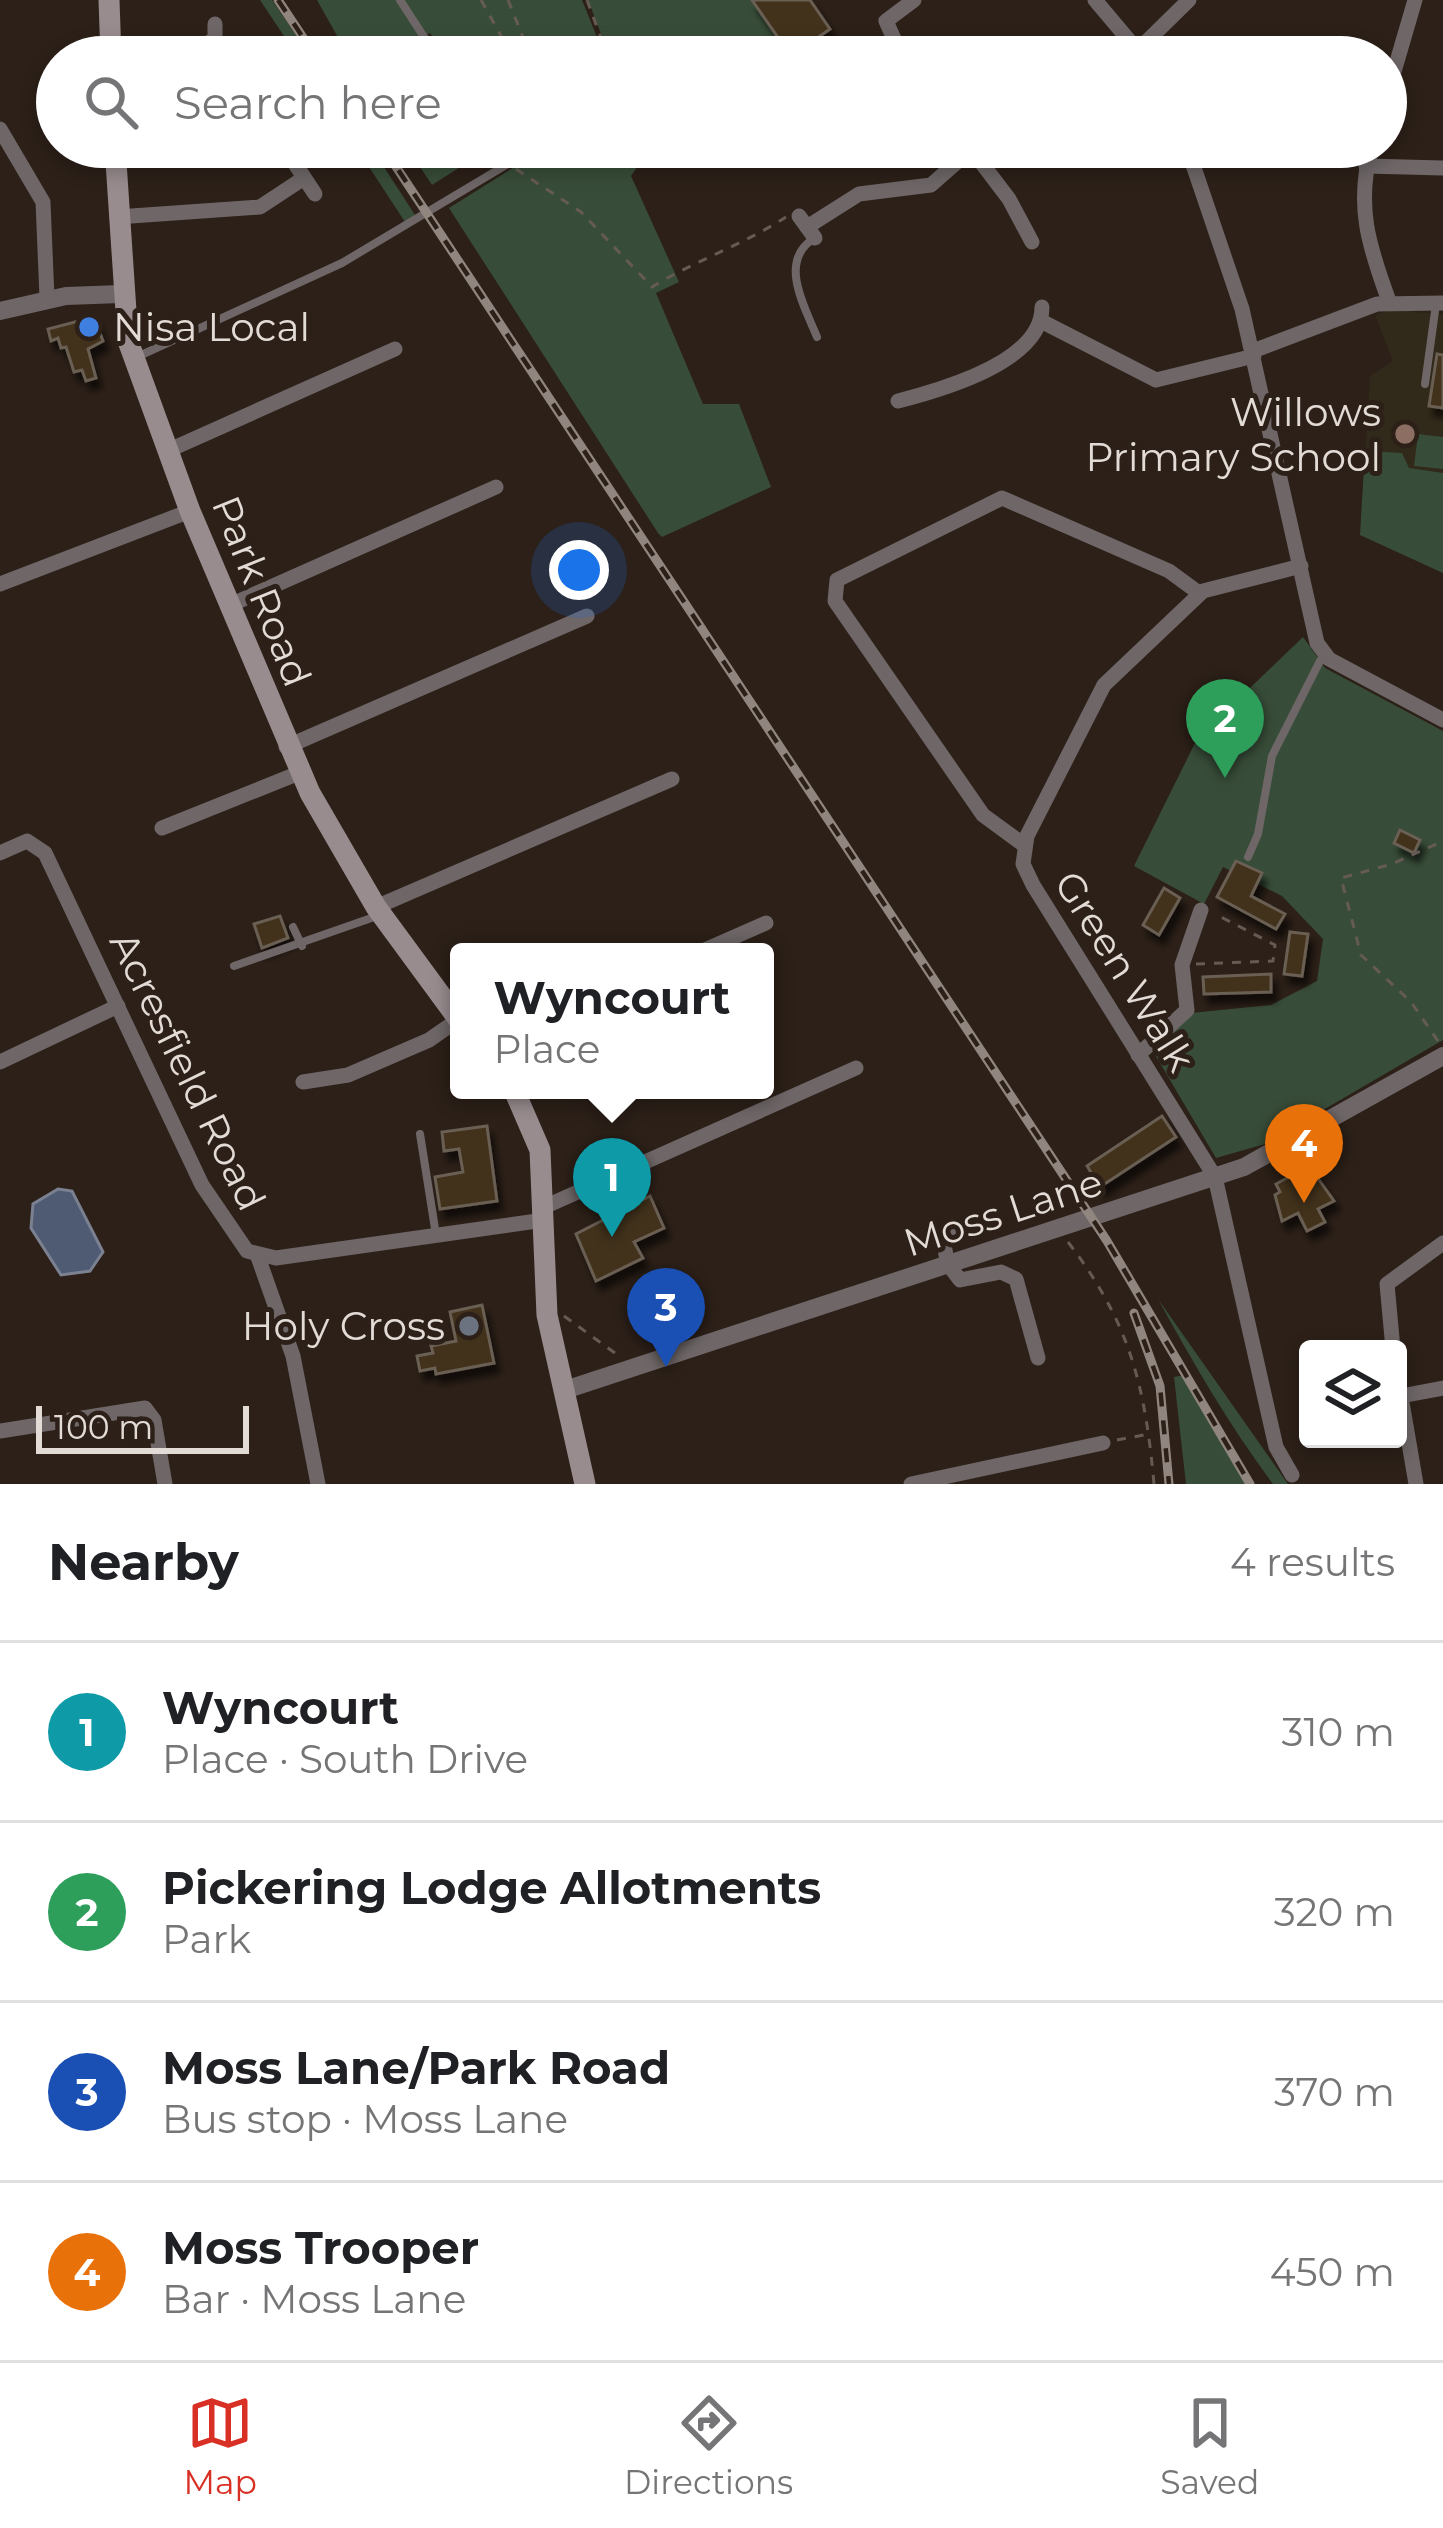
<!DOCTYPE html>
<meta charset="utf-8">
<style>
body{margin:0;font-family:Montserrat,sans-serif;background:#f6f6f6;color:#202124}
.controls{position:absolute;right:36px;bottom:36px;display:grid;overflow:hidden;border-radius:12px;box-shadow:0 6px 18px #0003}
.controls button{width:108px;height:108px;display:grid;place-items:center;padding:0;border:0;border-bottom:3px solid #e0e0e0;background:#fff;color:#202124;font:60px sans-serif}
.scale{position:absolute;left:36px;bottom:30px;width:213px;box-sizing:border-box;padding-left:12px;border:6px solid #e3dbd6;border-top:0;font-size:33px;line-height:42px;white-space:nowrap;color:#e3dbd6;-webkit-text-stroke:9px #2c2018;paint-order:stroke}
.you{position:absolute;left:579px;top:570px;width:42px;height:42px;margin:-30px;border:9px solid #fff;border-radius:50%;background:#1a73e8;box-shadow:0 0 0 18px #1a73e833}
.badge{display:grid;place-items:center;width:78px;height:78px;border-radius:50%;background:#d93025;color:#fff;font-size:39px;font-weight:700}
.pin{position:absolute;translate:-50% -99px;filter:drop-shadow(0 3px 6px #0008)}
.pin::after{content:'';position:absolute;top:63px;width:42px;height:36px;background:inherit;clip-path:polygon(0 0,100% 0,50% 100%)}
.popup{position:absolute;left:450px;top:943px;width:324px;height:156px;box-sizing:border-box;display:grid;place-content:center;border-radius:12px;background:#fff;filter:drop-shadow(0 3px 9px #0005);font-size:39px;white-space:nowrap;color:#757577}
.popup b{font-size:45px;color:#202124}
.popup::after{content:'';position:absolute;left:50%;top:100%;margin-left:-24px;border:24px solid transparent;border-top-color:#fff}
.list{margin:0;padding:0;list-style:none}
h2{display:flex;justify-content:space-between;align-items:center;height:156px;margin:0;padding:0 48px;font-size:51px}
h2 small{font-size:39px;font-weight:400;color:#757577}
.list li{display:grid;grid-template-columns:78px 1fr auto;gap:36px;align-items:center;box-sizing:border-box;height:180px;padding:0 48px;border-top:3px solid #e0e0e0}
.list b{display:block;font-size:45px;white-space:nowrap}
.list p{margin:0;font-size:39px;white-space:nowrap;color:#757577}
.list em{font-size:39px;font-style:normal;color:#757577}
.icon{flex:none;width:66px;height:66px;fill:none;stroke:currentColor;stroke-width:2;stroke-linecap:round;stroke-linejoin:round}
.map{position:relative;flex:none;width:1443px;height:1484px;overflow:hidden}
.search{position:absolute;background:#fff;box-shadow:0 6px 18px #0003;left:36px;right:36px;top:36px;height:132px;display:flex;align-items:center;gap:30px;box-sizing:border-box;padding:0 42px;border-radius:66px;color:#757577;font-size:45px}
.sheet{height:876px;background:#fff}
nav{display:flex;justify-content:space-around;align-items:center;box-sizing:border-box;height:168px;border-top:3px solid #e0e0e0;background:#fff;font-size:33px;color:#757577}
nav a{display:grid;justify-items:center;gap:6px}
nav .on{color:#d93025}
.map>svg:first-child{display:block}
</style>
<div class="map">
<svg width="1443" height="1484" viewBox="0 0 1443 1484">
<defs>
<filter id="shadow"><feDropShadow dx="5" dy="9" stdDeviation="3" flood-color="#0009"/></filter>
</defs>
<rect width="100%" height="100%" fill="#2c2018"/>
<polygon fill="#312919" points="1393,309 1443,315 1443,573 1360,535 1370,376 1393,361 1375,315"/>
<g fill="#384d39">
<polygon points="260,0 272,0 311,57 298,57"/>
<polygon points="317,0 582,0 605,57 446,57 430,33 420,39 432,57 349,57"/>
<polygon points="588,0 752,0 792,57 610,57"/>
<polygon points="356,147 371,147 415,215 405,222"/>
<polygon points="407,147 490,147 490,148 432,185"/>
<polygon points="546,147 651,147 631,176 679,282 656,293 703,404 739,404 771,487 662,537 658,533 449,208"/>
<polygon points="1418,434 1443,437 1443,469 1414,466"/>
<polygon points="1365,451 1402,453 1409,468 1443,473 1443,573 1360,535"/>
<polygon points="1303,637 1325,668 1443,731 1443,1040 1265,1144 1216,1158 1154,1053 1191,1013 1271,1005 1317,981 1323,939 1282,896 1223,867 1204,904 1134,866 1197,739"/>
<path d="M1158 1299 1288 1484H1273C1229 1425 1193 1363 1158 1299Z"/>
<polygon points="1185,1375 1247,1484 1186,1484 1174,1377"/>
</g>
<polygon fill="#4e5b73" stroke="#7b8191" stroke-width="3" points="58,1189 72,1191 103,1252 90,1271 61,1275 31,1228 33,1204"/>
<g fill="#43301b" stroke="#695e53" stroke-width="3" filter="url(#shadow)">
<polygon points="752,0 810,0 830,29 791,56"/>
<polygon points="94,317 103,341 88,349 96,378 86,381 82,370 74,372 66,347 61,348 58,338 51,341 48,329"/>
<polygon points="1437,354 1443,355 1443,408 1429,406"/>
<polygon points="1400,830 1420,840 1414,853 1394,843"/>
<polygon points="1236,861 1262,873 1251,896 1285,914 1276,929 1217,897"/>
<polygon points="1164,888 1180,898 1159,935 1143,925"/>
<polygon points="280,916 288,938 262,948 254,924"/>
<polygon points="1290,932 1308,934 1302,976 1284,974"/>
<polygon points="1271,974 1271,992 1204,994 1203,977"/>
<polygon points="1162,1116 1176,1137 1100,1187 1087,1166"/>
<polygon points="487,1126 497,1201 440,1209 435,1177 463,1172 459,1149 444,1151 442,1132"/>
<polygon points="1309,1166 1334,1201 1318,1209 1325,1222 1307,1231 1298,1213 1282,1221 1275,1195 1280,1192 1276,1184"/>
<polygon points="650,1196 664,1228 634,1242 643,1258 596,1281 576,1234"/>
<polygon points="482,1305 494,1363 436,1374 435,1368 420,1371 417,1356 433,1353 431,1346 456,1341 450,1312"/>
</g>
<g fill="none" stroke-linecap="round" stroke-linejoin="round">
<g stroke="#665b54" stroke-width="3" stroke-dasharray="9 9" stroke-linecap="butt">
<polyline points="481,0 513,57"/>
<polyline points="508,0 531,57"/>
<polyline points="587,0 608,57"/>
<path d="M516 169 581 212 652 287C696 260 743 245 786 217"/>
<polyline points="1196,964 1273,961 1275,945 1217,915"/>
<polyline points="1438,1041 1411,1002 1361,955 1341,878 1392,864 1443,841"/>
<path d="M1068 1242C1130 1323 1145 1385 1154 1484"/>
<polyline points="564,1316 619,1356"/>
<polyline points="1117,1440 1149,1434"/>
</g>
<g stroke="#6e6667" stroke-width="8">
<polyline points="400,0 437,57"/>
<path d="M813 239C778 262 805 307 817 337"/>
<polyline points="139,356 342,263 536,147"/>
<polyline points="1425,384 1436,304"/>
<polyline points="1248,857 1258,834 1272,756 1323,655"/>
<polyline points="293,927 302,946"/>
<polyline points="234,966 380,915"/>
<polyline points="420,1134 436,1235"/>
</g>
<g stroke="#6e6667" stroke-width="15">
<polyline points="1095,0 1143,57"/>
<polyline points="1138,50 1189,0"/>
<polyline points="182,57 215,39 215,24"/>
<polyline points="902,57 886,21 914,0"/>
<polyline points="1386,99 1415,0"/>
<polyline points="0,129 43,202 47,298"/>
<polyline points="284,147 315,194"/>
<polyline points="1187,147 1242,309 1317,643 1329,659 1443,720"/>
<path d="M1372 147C1355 204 1369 247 1389 301"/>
<polyline points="971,149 1009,199 1032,242"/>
<polyline points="1366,166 1443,168"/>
<polyline points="799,216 815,238"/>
<polyline points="117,217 260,207 304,178"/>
<polyline points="807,227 859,194 931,185 974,147"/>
<polyline points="1041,321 1156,380 1254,356"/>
<polyline points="1253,351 1377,304 1443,303"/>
<path d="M898 401C941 390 1042 362 1042 307"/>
<polyline points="167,451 395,349"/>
<polyline points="0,584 190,511"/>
<polyline points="228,606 496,487"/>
<polyline points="286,747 587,616"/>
<polyline points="162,828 299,773"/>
<polyline points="1024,845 983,815 835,601 837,580 1002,498 1169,571 1199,593"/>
<polyline points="0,853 27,841 45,853 202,1185 247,1251 276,1258 544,1220"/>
<polyline points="376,907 672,779"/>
<polyline points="700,952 766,923"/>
<polyline points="1138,1055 1187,1010 1182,965 1201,910"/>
<polyline points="0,1062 118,1006"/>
<polyline points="303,1082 348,1075 429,1040 459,1019"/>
<polyline points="544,1207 856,1068"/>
<polyline points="979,1224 943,1241 948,1264 960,1280 1001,1272 1016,1279 1038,1358"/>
<polyline points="258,1257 293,1356 318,1484"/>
<polyline points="1393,1349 1387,1284 1443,1243"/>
<polyline points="1398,1379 1416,1484"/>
<polyline points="1401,1396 1443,1388"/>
<polyline points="0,1431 145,1408 154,1420 165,1484"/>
<polyline points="1292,1475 1276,1447 1215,1177 1033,885 1023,864 1027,836 1104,685 1203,591 1301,566"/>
<polyline points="911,1484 1103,1443"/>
</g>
<g stroke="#6e6667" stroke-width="18">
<polyline points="0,311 66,296 121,294"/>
<polyline points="565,1390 1244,1167 1443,1056"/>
</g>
<g stroke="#988c8e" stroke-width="21">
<polyline points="109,0 111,57"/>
<polyline points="115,147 128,341 190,511 310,793 376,907 459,1020"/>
<polyline points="514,1090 540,1150 547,1315 585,1484"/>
</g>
<defs>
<g id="rail">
<polyline points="278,0 316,57"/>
<polyline points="383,147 1107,1241 1250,1484"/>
<polyline points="1134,1313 1160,1386 1169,1484"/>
</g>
</defs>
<use href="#rail" stroke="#90867f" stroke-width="9"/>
<use href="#rail" stroke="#2c2018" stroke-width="4.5" stroke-dasharray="14" stroke-linecap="butt"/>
</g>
<circle fill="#3f7fe0" stroke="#2c2018" stroke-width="4.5" cx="89" cy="327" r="12"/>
<circle fill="#8d6e63" stroke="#2c2018" stroke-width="4.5" cx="1405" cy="434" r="12"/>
<circle fill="#6b7280" stroke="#2c2018" stroke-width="4.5" cx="469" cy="1326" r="12"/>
<g text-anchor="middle" stroke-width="10" stroke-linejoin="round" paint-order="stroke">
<g font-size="39" fill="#e3dbd6" stroke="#2c2018" text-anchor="end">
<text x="113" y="341" text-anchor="start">Nisa Local</text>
<text x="1381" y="426">Willows<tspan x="1381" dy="45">Primary School</tspan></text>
<text x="445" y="1340">Holy Cross</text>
</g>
<g font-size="39" fill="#e3dbd6" stroke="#2c2018">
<text transform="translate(262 591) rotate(68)" y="14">Park Road</text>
<text transform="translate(1125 971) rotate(58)" y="14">Green Walk</text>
<text transform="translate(188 1071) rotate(64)" y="14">Acresfield Road</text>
<text transform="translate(1003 1212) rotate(-18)" y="14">Moss Lane</text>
</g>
</g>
</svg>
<div class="controls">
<button><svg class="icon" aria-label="layers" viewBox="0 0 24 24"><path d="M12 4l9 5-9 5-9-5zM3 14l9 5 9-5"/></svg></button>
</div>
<div class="scale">100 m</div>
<div class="you"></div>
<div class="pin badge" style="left:612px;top:1237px;background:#0f9aa8">1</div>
<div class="popup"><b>Wyncourt</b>Place</div>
<div class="pin badge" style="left:1225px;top:778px;background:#2e9e5b">2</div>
<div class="pin badge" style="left:666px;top:1367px;background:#1a4fb4">3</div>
<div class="pin badge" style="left:1304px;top:1203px;background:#e8710a">4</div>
<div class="search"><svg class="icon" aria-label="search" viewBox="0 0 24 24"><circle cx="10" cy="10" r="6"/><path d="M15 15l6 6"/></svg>Search here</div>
</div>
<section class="sheet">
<h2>Nearby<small>4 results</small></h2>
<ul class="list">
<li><span class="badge" style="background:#0f9aa8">1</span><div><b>Wyncourt</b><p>Place · South Drive</p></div><em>310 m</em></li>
<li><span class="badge" style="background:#2e9e5b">2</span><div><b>Pickering Lodge Allotments</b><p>Park</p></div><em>320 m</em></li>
<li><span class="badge" style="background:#1a4fb4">3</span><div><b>Moss Lane/Park Road</b><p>Bus stop · Moss Lane</p></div><em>370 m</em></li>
<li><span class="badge" style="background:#e8710a">4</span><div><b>Moss Trooper</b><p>Bar · Moss Lane</p></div><em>450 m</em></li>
</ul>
</section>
<nav>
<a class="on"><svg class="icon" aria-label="map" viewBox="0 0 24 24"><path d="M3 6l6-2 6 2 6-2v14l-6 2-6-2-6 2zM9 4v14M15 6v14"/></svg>Map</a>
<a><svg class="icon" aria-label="directions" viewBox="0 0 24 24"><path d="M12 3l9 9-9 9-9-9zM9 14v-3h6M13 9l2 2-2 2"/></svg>Directions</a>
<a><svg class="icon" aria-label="saved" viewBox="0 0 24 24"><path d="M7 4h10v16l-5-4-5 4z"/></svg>Saved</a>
</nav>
